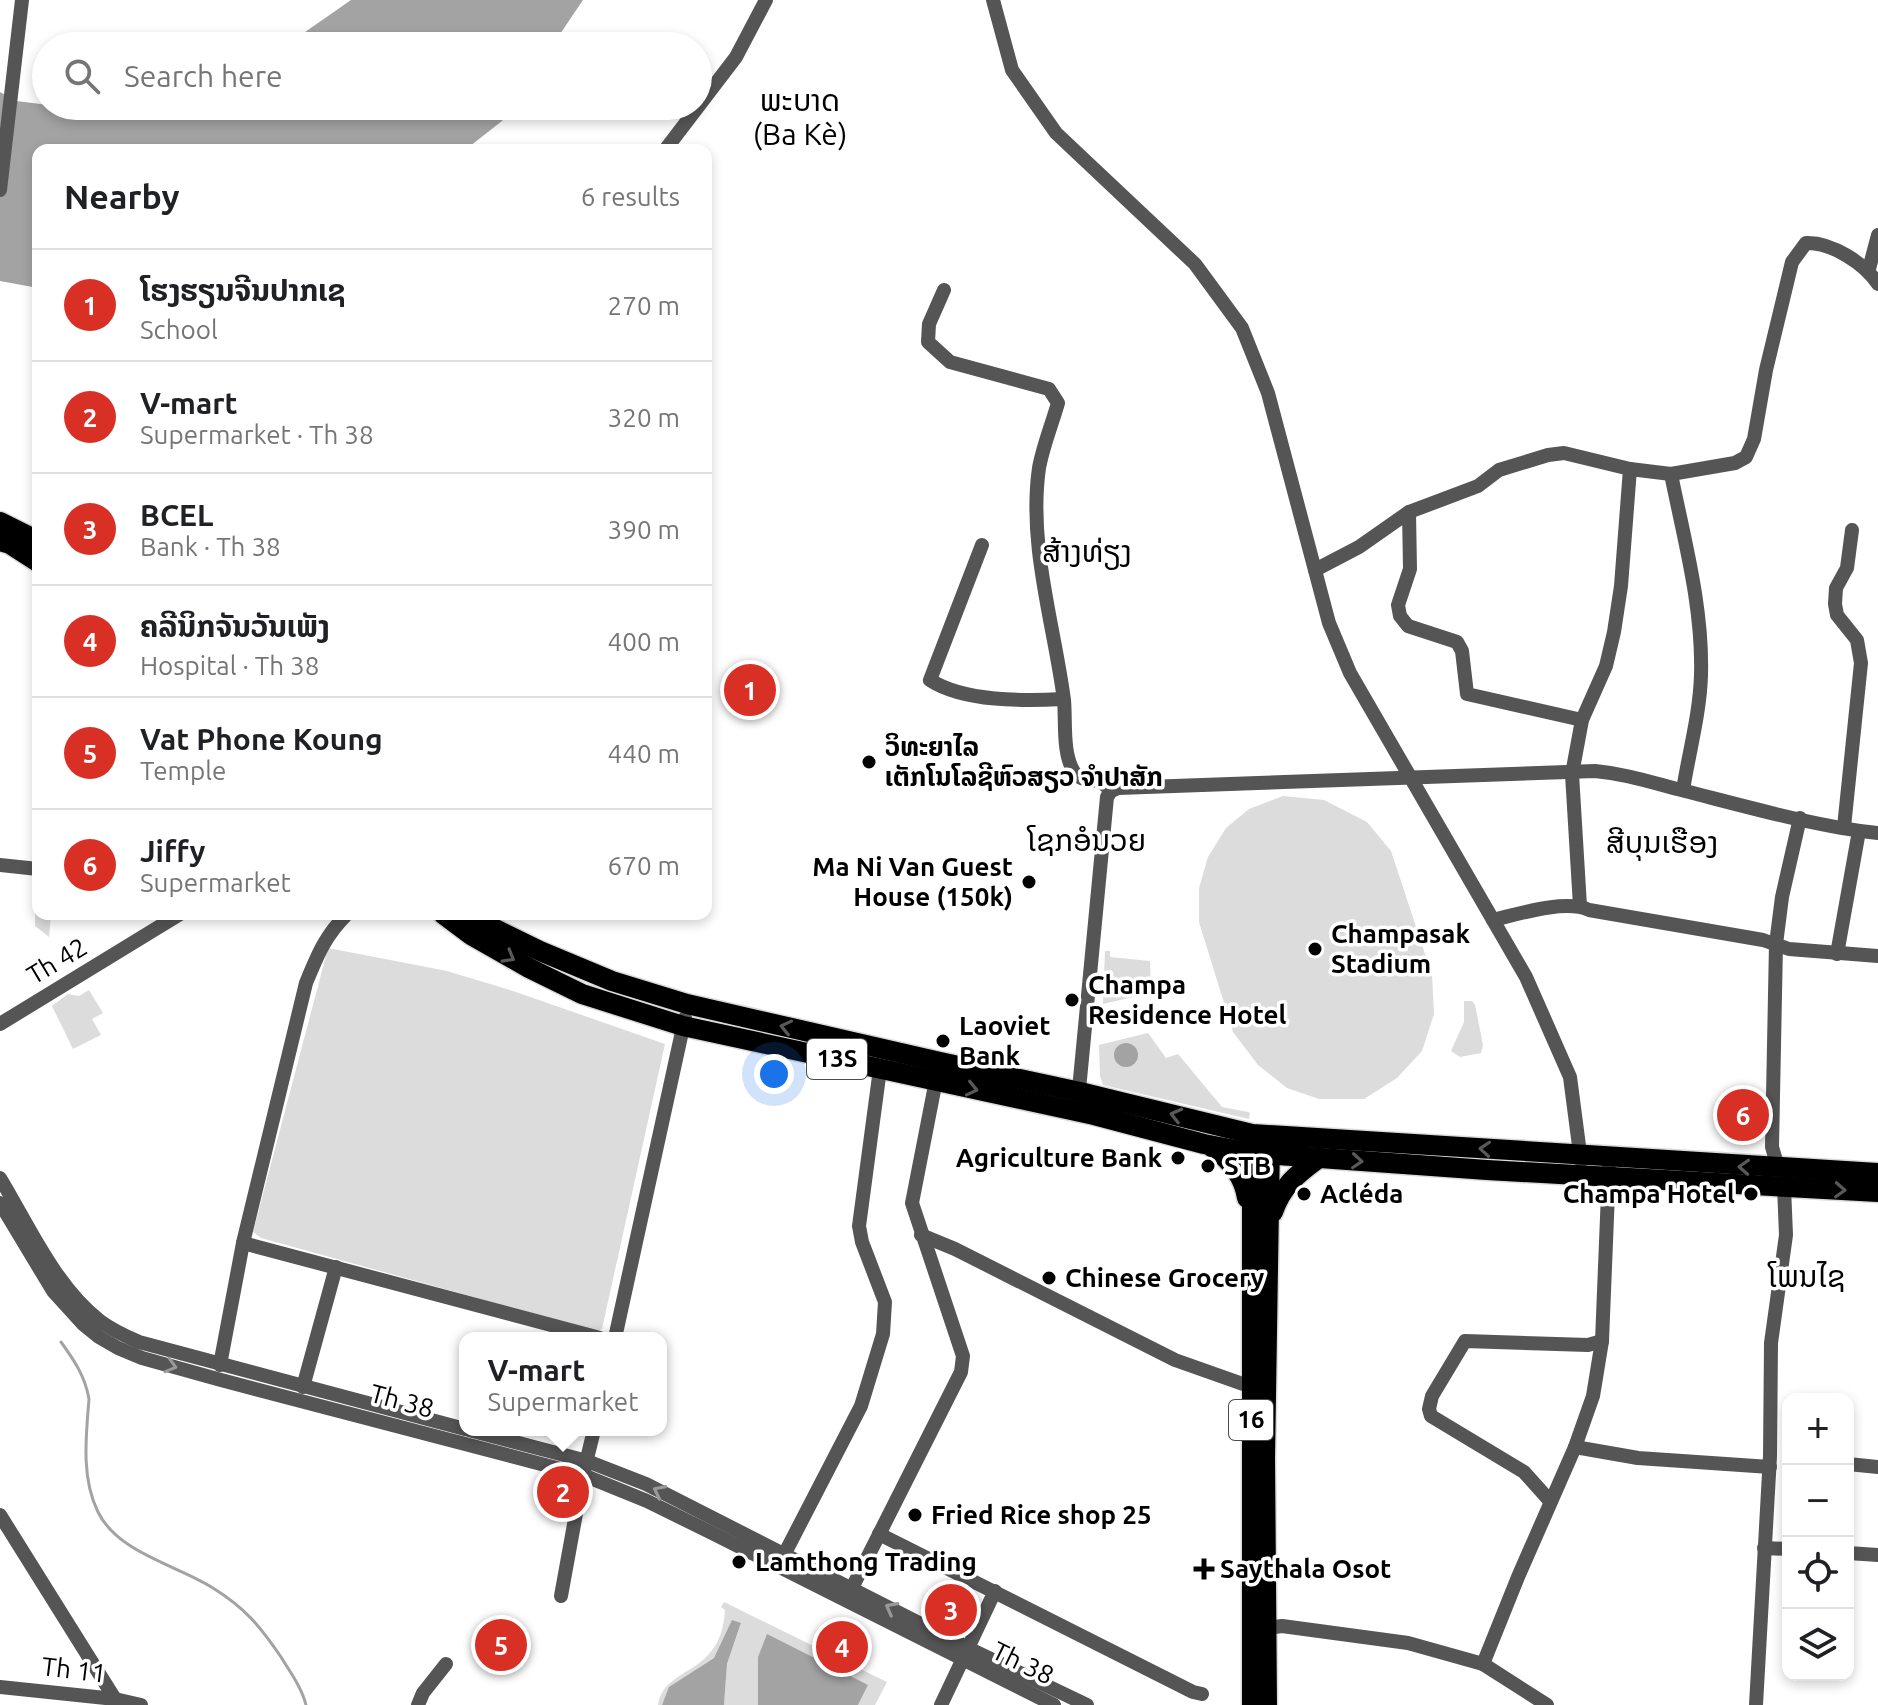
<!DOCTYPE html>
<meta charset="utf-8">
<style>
body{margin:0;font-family:Ubuntu,"Noto Sans Lao",sans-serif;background:#f2f2f2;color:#202124}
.controls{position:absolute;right:24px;bottom:24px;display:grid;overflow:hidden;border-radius:16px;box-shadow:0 4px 12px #0003}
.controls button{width:72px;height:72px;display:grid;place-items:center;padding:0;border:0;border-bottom:2px solid #e0e0e0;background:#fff;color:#202124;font:40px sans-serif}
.you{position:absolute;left:774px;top:1074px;width:28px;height:28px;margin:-20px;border:6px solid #fff;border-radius:50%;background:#1a73e8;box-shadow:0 0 0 12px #1a73e833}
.badge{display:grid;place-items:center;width:52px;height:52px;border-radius:50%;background:#d93025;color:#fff;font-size:26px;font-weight:700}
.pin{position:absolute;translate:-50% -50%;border:4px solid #fff;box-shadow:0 2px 8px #0006}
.popup{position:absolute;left:459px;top:1332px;width:208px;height:104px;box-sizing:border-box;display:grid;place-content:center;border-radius:16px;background:#fff;filter:drop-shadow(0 2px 6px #0005);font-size:26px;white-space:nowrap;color:#757577}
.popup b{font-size:30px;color:#202124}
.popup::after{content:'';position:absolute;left:50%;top:100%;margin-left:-16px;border:16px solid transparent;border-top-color:#fff}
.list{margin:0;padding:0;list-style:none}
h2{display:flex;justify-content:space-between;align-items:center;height:104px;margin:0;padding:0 32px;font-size:34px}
h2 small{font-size:26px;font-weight:400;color:#757577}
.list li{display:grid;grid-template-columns:52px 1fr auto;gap:24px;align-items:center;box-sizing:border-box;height:112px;padding:0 32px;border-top:2px solid #e0e0e0}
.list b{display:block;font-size:30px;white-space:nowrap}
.list p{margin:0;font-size:26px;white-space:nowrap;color:#757577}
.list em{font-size:26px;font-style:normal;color:#757577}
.icon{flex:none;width:44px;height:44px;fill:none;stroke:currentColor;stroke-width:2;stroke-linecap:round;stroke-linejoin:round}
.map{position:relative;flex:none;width:1878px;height:1705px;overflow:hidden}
.search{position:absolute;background:#fff;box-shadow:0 4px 12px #0003;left:32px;top:32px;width:680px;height:88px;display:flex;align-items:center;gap:20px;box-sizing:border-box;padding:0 28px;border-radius:44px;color:#757577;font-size:30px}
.panel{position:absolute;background:#fff;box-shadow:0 4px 12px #0003;left:32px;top:144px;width:680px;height:776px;border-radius:16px}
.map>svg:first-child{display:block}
</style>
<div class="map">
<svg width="1878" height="1705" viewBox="0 0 1878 1705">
<rect width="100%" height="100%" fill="#fff"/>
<g fill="#dcdcdc">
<polygon points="1283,796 1324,800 1367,822 1391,851 1432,975 1434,1014 1422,1051 1397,1078 1364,1099 1319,1099 1287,1088 1258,1065 1233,1032 1199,922 1199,888 1208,857 1226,828 1249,809"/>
<polygon points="38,879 38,914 51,914 49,937 35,926 35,881"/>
<polygon points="328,948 447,971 513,991 665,1044 602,1329 597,1331 261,1238 253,1232"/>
<polygon points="1105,951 1110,951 1110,957 1150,961 1151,993 1103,1004"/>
<polygon points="89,990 103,1013 92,1019 101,1035 73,1049 52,1006 68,994 79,996"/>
<polygon points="1464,1001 1472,1001 1475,1005 1483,1045 1481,1053 1460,1057 1451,1051 1464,1022"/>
<polygon points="1148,1033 1166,1058 1178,1054 1222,1107 1248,1112 1250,1113 1249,1119 1103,1085 1100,1076 1099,1045"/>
<path d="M724 1602 887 1682 875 1705H858L868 1685 758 1657V1705H724L727 1664 741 1624 714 1658 670 1687 662 1705H658C665 1664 721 1678 725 1610L721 1607Z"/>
</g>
<g fill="#a3a3a3">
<polygon points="351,0 583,0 552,46 285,46"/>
<polygon points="0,92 16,101 131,115 156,106 512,106 502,121 465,150 38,150 38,288 0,281"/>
<circle cx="1126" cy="1055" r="12"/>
<polygon points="732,1620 741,1623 727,1664 724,1705 662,1705 669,1687 714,1658"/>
<polygon points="767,1634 868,1685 858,1705 758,1705 758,1657"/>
</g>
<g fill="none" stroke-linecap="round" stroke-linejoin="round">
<path stroke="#a3a3a3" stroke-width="3" d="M61 1342C74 1360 85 1376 89 1399 86 1436 81 1478 98 1512 118 1553 177 1565 213 1588 245 1608 260 1626 281 1657 290 1672 302 1688 306 1705"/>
<defs>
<g id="highway">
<polyline points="0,522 38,541"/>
<polyline points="0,541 10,544 38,562"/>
<polyline points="443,914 471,935 529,968 582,994 683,1026 1094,1115 1204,1144 1251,1153 1487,1170 1878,1192"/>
<polyline points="473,914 485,924 540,951 612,981 687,1004 940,1062 1080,1092 1252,1134 1878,1173"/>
<polyline points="1252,1142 1252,1705"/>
<path d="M1212 1147C1229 1159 1244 1176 1247 1198"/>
<path d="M1273 1212C1282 1186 1297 1174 1319 1158"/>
<polyline points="1267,1705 1265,1458 1270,1141"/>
</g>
</defs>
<use href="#highway" stroke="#dbdbdb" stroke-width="23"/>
<g stroke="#555" stroke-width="14">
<polyline points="993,0 1012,70 1056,133 1195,264 1242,328 1268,393 1329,623 1350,673 1526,977 1570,1077 1581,1161"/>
<polyline points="665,150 736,57 766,0"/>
<polyline points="0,190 22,0"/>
<polyline points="1869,269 1878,235"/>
<path d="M944 290 929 324 928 342 950 362 1049 389 1058 403C1052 424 1043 446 1039 468 1028 545 1054 624 1064 700 1066 721 1062 753 1074 772 1080 782 1093 778 1102 783 1105 785 1108 788 1111 791"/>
<path d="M1671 474C1684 539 1703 607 1701 675 1700 713 1689 752 1683 790"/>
<polyline points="1409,512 1410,569 1398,605 1400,616 1408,626 1457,642 1462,651 1467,694 1582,720"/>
<path d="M982 545 930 680C964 702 1024 701 1063 699"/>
<path d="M1315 570 1359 547 1409 512 1478 486 1499 470 1548 455 1564 453 1630 469 1671 474 1735 463 1746 457 1754 439 1766 370 1792 262 1806 243C1832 242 1865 264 1878 284"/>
<path d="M1111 791 1118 788 1595 771C1627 774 1653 783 1685 791 1744 806 1818 827 1878 833"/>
<polyline points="1844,827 1861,663 1857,640 1837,615 1835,604 1836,588 1847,568 1852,530"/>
<polyline points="0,865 38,869"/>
<polyline points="1580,906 1572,774 1582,720 1606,666 1614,632 1621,586 1630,469"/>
<path d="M1493 920C1518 914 1566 899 1589 910L1763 940 1789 949 1878 956"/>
<polyline points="1837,954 1859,831"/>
<polyline points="0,1024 180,914"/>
<polyline points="1078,1100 1107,797 1111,791"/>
<polyline points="1609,1168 1602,1341 1593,1396 1575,1447 1638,1458 1770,1467"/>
<path d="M0 1178C29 1226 55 1286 100 1321 112 1330 125 1336 139 1342L465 1429"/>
<polyline points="0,1203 53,1291 83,1324 99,1337 118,1348 142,1358 221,1380 583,1475 647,1501 712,1533 1054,1705"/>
<polyline points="921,1235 955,1249 1175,1360 1257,1389"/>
<polyline points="243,1243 600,1338"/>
<polyline points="615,1338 685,1018"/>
<path d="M220 1365 243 1243 306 983C318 954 325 936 347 914"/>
<polyline points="303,1387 336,1267"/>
<polyline points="469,1430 587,1461 646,1484 970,1649 1087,1705"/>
<polyline points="1848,1464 1878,1467"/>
<polyline points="1550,1501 1524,1472 1431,1416 1429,1409 1432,1396 1465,1341 1588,1345 1602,1341"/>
<polyline points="0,1515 115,1699"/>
<polyline points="879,1534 1193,1692 1202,1694"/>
<polyline points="1764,1548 1788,1549"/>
<polyline points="785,1553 861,1406 883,1334 885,1302 862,1242 859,1226 880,1069"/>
<polyline points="1848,1553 1878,1555"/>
<polyline points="852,1588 961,1372 963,1356 912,1203 937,1075"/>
<polyline points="561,1596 583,1475 594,1430"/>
<polyline points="1260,1629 1282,1626 1408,1643 1483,1664"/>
<polyline points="0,1687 115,1699 141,1705"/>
<polyline points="418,1705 423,1693 446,1664"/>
<polyline points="941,1705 995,1591"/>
<polyline points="1547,1705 1483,1664 1518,1577 1575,1447"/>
<polyline points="1756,1705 1770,1456 1771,1343 1786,1235 1784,1187 1772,1147 1776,944 1782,897 1800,818"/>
</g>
<use href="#highway" stroke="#000" stroke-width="20"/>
</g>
<defs><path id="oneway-chevron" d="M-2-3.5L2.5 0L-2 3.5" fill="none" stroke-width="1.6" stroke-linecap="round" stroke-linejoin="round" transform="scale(2)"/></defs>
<g stroke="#595959">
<use href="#oneway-chevron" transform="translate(509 957) rotate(30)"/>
<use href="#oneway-chevron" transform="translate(786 1027) rotate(-167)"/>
<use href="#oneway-chevron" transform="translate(972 1089) rotate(13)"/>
<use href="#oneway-chevron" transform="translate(1176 1115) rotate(-166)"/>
<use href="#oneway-chevron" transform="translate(1485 1149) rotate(-176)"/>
<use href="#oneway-chevron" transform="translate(1357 1161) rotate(4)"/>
<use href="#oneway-chevron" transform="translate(1744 1167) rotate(-177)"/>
<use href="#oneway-chevron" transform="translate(1840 1190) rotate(3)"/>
</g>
<g stroke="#999">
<use href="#oneway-chevron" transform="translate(171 1366) rotate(16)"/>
<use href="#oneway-chevron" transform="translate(659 1491) rotate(-153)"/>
<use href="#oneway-chevron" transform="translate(891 1608) rotate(-152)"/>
</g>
<g fill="#000" stroke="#fff" stroke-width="3">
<circle cx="869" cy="762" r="8"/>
<circle cx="1029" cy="882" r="8"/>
<circle cx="1315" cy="949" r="8"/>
<circle cx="1072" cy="1000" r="8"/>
<circle cx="943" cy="1041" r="8"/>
<circle cx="1178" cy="1158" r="8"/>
<circle cx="1208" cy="1166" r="8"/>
<circle cx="1304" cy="1194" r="8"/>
<circle cx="1751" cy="1194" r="8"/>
<circle cx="1049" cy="1278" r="8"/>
<circle cx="915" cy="1515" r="8"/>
<circle cx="739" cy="1562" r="8"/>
<path d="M1200 1557h8v8h8v8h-8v8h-8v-8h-8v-8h8z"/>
</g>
<g text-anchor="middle" stroke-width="7" stroke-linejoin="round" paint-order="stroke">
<g fill="#fff" stroke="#4c4c4c" stroke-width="2">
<rect x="807" y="1039" width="60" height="40" rx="6"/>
<rect x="1229" y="1400" width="44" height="40" rx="6"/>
</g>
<g font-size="24" font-weight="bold" fill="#000">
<text x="837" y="1067">13S</text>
<text x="1251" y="1428">16</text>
</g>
<g font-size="26" font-weight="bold" fill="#000" stroke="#fff" text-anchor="start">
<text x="885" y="756">ວິທະຍາໄລ<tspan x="885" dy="30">ເຕັກໂນໂລຊີຫົວສຽວ ຈຳປາສັກ</tspan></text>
<text x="1013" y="876" text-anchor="end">Ma Ni Van Guest<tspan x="1013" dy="30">House (150k)</tspan></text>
<text x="1331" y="943">Champasak<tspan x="1331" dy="30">Stadium</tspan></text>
<text x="1088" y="994">Champa<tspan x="1088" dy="30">Residence Hotel</tspan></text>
<text x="959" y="1035">Laoviet<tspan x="959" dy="30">Bank</tspan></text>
<text x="1162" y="1167" text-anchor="end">Agriculture Bank</text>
<text x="1224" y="1175">STB</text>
<text x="1320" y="1203">Acléda</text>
<text x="1735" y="1203" text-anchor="end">Champa Hotel</text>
<text x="1065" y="1287">Chinese Grocery</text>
<text x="931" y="1524">Fried Rice shop 25</text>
<text x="755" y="1571">Lamthong Trading</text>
<text x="1220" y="1578">Saythala Osot</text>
</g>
<g font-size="26" fill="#000" stroke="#fff">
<text transform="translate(57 961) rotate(-31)" y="9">Th 42</text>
<text transform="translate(402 1401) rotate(15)" y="9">Th 38</text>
<text transform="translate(1023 1663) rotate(26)" y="9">Th 38</text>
<text transform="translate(74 1670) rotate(7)" y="9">Th 11</text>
</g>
<g font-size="30" fill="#000" stroke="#fff">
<text x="800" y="111">ພະບາດ<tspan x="800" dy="34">(Ba Kè)</tspan></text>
<text x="1087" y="562">ສ້າງທ່ຽງ</text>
<text x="1087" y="851">ໂຊກອໍນວຍ</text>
<text x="1662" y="853">ສີບຸນເຮືອງ</text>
<text x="1807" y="1287">ໂພນໄຊ</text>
</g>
</g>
</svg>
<div class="controls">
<button>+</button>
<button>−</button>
<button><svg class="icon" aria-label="locate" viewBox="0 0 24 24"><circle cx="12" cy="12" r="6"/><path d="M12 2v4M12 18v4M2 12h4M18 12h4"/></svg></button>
<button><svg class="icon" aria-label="layers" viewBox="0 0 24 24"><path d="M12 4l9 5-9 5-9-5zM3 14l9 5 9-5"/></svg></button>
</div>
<div class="you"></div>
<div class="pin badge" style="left:750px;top:690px">1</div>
<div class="pin badge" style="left:563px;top:1492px">2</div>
<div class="popup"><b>V-mart</b>Supermarket</div>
<div class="pin badge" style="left:951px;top:1610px">3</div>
<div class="pin badge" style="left:842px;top:1647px">4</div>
<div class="pin badge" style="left:501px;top:1645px">5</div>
<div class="pin badge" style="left:1743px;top:1115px">6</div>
<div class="search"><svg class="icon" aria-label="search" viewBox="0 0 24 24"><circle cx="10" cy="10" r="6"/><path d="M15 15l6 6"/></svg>Search here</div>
<section class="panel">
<h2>Nearby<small>6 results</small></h2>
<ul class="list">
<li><span class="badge">1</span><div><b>ໂຮງຮຽນຈີນປາກເຊ</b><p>School</p></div><em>270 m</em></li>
<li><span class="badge">2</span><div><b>V-mart</b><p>Supermarket · Th 38</p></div><em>320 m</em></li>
<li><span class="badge">3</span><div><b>BCEL</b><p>Bank · Th 38</p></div><em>390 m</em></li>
<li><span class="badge">4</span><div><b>ຄລີນິກຈັນວັນເພັງ</b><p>Hospital · Th 38</p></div><em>400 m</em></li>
<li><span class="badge">5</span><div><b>Vat Phone Koung</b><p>Temple</p></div><em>440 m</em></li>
<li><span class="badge">6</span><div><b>Jiffy</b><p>Supermarket</p></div><em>670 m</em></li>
</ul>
</section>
</div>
